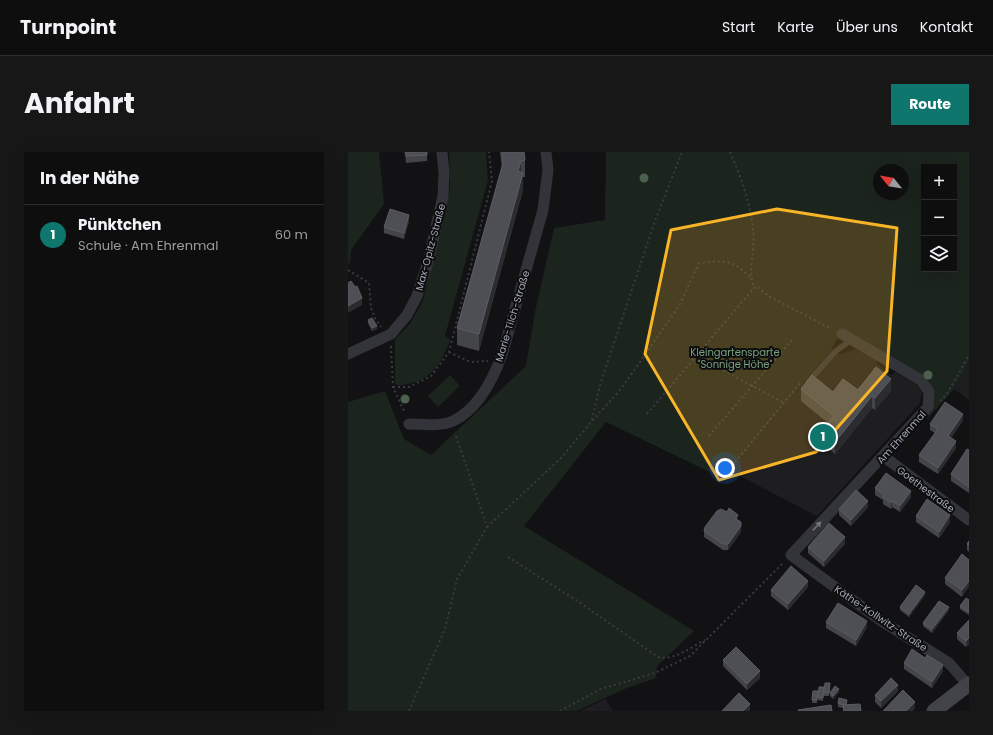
<!DOCTYPE html>
<html lang="de">
<meta charset="utf-8">
<style>
body{margin:0;font-family:Poppins,sans-serif;background:#171718;color:#f1f3f6}
.controls{position:absolute;right:12px;top:12px;display:grid;overflow:hidden;border-radius:0px;box-shadow:0 4px 16px #0002}
.controls button{width:36px;height:36px;display:grid;place-items:center;padding:0;border:0;border-bottom:1px solid #2e2e2f;background:#0e0e0f;color:#f1f3f6;font:20px sans-serif}
.compass{position:absolute;left:525px;top:12px;width:36px;height:36px;border-radius:50%;background:#0e0e0f;box-shadow:0 4px 16px #0002;rotate:300deg}
.you{position:absolute;left:377px;top:316px;width:14px;height:14px;margin:-10px;border:3px solid #fff;border-radius:50%;background:#1a73e8;box-shadow:0 0 0 6px #1a73e833}
.badge{display:grid;place-items:center;width:26px;height:26px;border-radius:50%;background:#0f766e;color:#fff;font-size:13px;font-weight:700}
.pin{position:absolute;translate:-50% -50%;border:2px solid #fff;box-shadow:0 1px 4px #0006}
.list{margin:0;padding:0;list-style:none}
h2{display:flex;justify-content:space-between;align-items:center;height:52px;margin:0;padding:0 16px;font-size:17px}
h2 small{font-size:13px;font-weight:400;color:#9b9c9e}
.list li{display:grid;grid-template-columns:26px 1fr auto;gap:12px;align-items:center;box-sizing:border-box;height:60px;padding:0 16px;border-top:1px solid #2e2e2f}
.list b{display:block;font-size:15px;white-space:nowrap}
.list p{margin:0;font-size:13px;white-space:nowrap;color:#9b9c9e}
.list em{font-size:13px;font-style:normal;color:#9b9c9e}
.icon{flex:none;width:22px;height:22px;fill:none;stroke:currentColor;stroke-width:2;stroke-linecap:round;stroke-linejoin:round}
.map{position:relative;flex:none;width:621px;height:559px;overflow:hidden;border-radius:0px}
header{display:flex;align-items:center;gap:24px;box-sizing:border-box;height:56px;padding:0 20px;background:#0e0e0f;border-bottom:1px solid #2e2e2f}
header strong{font-size:19px}
nav{display:flex;gap:22px;margin-inline-start:auto;font-size:14px}
.intro{display:flex;align-items:center;justify-content:space-between;box-sizing:border-box;height:96px;padding:0 24px}
h1{margin:0;font-size:28px}
.button{padding:10px 18px;border-radius:0px;background:#0f766e;color:#fff;font-size:14px;font-weight:700}
main{display:flex;gap:24px;padding:0 24px}
aside{flex:1;background:#0e0e0f;border-radius:0px;box-shadow:0 4px 16px #0002}
.map>svg:first-child{display:block}
</style>
<header>
<strong>Turnpoint</strong>
<nav><a>Start</a><a>Karte</a><a>Über uns</a><a>Kontakt</a></nav>
</header>
<div class="intro"><h1>Anfahrt</h1><a class="button">Route</a></div>
<main>
<aside>
<h2>In der Nähe<small></small></h2>
<ul class="list">
<li><span class="badge">1</span><div><b>Pünktchen</b><p>Schule · Am Ehrenmal</p></div><em>60 m</em></li>
</ul>
</aside>
<div class="map">
<svg width="621" height="559" viewBox="0 0 621 559">
<rect width="100%" height="100%" fill="#121214"/>
<g fill="#1e1e21">
<polygon points="484,196 492,203 506,197 515,198 528,206 529,212 543,223 547,220 568,231 574,240 572,251 469,364 382,319"/>
<polygon points="621,210 621,248 606,237"/>
<polygon points="257,547 265,559 232,559"/>
</g>
<g fill="#1c241e" fill-rule="evenodd">
<polygon points="0,0 31,0 36,52 3,98 2,112 0,110"/>
<path d="M101 0H138L140 28 97 184 102 188C95 209 83 229 59 232 54 233 51 234 47 232V187L61 173 75 149 102 35Z"/>
<path d="M258 0H621V210L606 237 579 267C584 251 587 241 579 226L516 190 490 184 484 196 382 319 372 325 258 270 176 374 346 479 309 514 308 526 279 536 228 559H0V250L37 239 56 287 83 303 178 214 187 160 206 76 257 68ZM576 15H606V117H576ZM531 18H555V42H531Z"/>
<polygon points="102,223 112,234 90,255 80,244"/>
</g>
<g fill="none" stroke-linecap="round" stroke-linejoin="round">
<g stroke="#393b40" stroke-width="2" stroke-dasharray="2 3" stroke-linecap="butt">
<path d="M382 0C393 25 402 50 405 77 408 97 399 116 406 136L408 134 422 145 484 177"/>
<polyline points="0,118 21,131 23,156 27,166 33,175"/>
<polyline points="43,194 45,235 57,261"/>
<polyline points="101,200 122,210 140,209"/>
<polyline points="349,204 436,251"/>
<polyline points="45,235 61,235 83,224 101,200 144,29 141,0"/>
<polyline points="507,240 514,233"/>
<polyline points="592,249 599,242 621,203"/>
<polyline points="299,262 406,136"/>
<polyline points="244,268 252,233 307,69 334,0"/>
<polyline points="361,284 444,188"/>
<polyline points="384,314 453,230"/>
<path d="M139 375 213 306 244 269 273 237 331 154 351 111C377 109 383 106 402 125"/>
<path d="M160 405 231 450 310 505C326 509 343 495 357 488"/>
<polyline points="61,559 97,477 109,427 139,375 107,281"/>
<polyline points="212,559 253,537 307,521 342,504 436,410"/>
</g>
<polyline stroke="#333439" stroke-width="5.5" points="461,229 488,199 503,188"/>
<g stroke="#333439" stroke-width="11">
<polyline points="494,182 573,228 581,240 580,255 443,403 532,468 601,511 620,533"/>
<polyline points="0,202 43,182 59,163 69,144 80,110 95,44 96,21 94,0"/>
<path d="M61 272C74 272 92 275 105 269 129 258 145 227 154 203L195 58 200 18 198 0"/>
<polyline points="535,304 621,368"/>
</g>
<polyline stroke="#414349" stroke-width="15" points="586,559 621,532"/>
</g>
<g fill="#4b614e">
<circle cx="296" cy="26" r="4.5"/>
<circle cx="580" cy="223" r="4.5"/>
<circle cx="57" cy="247" r="4.5"/>
</g>
<g fill="#434549">
<polygon points="57,0 79,0 79,9 58,11"/>
<polygon points="152,0 176,0 177,8 177,25 175,25 175,38 131,199 109,193 109,176 154,16"/>
<polygon points="61,69 56,87 36,81 36,75"/>
<polygon points="20,168 29,177 24,179 20,171"/>
<polygon points="453,237 485,240 510,238 543,239 527,258 524,256 487,302 474,291 474,279 480,271 453,249"/>
<polygon points="615,268 603,286 608,296 590,322 571,310 571,303 587,281 582,278 582,272"/>
<polygon points="621,298 621,341 603,329 603,322"/>
<polygon points="527,336 563,345 552,360 544,355 543,357 535,352 535,348 527,343"/>
<polygon points="520,355 503,374 491,363 491,357"/>
<polygon points="568,364 602,370 591,386 568,370"/>
<polygon points="390,369 393,380 380,398 375,398 356,385 356,379"/>
<polygon points="621,389 621,400 619,398 619,392"/>
<polygon points="497,392 476,415 460,401 460,395"/>
<polygon points="621,408 614,445 597,432 597,426"/>
<polygon points="460,435 440,458 423,444 423,438"/>
<polygon points="577,443 561,465 552,458 552,455"/>
<polygon points="621,448 621,463 612,457 612,454"/>
<polygon points="601,458 584,481 575,474 575,471"/>
<polygon points="621,468 618,495 609,487 609,481"/>
<polygon points="478,470 519,475 508,494 478,476"/>
<polygon points="375,508 412,526 399,538 375,514"/>
<polygon points="556,511 595,519 584,536 556,517"/>
<polygon points="471,535 476,535 475,549 470,548"/>
<polygon points="482,535 481,544 476,544 476,541"/>
<polygon points="465,539 470,539 469,551 464,551"/>
<polygon points="550,539 533,556 527,550 527,543"/>
<polygon points="491,540 485,547 482,544 482,541"/>
<polygon points="490,551 499,552 499,553 513,559 495,559 495,556 490,555"/>
</g>
<g fill="#2b2c2f">
<polygon points="173,9 173,26 170,19"/>
<polygon points="175,21 175,38 131,199 131,182"/>
<polygon points="61,63 61,69 56,87 56,81"/>
<polygon points="14,146 14,153 0,161 0,154"/>
<polygon points="29,174 29,177 24,179 24,176"/>
<polygon points="543,227 543,239 527,258 527,246"/>
<polygon points="524,244 524,256 487,302 487,290"/>
<polygon points="615,262 615,268 600,290 600,284"/>
<polygon points="608,289 608,296 590,322 590,316"/>
<polygon points="563,339 563,345 552,360 552,354"/>
<polygon points="520,349 520,355 503,374 503,368"/>
<polygon points="544,349 544,355 543,357 543,351"/>
<polygon points="602,363 602,370 591,386 591,380"/>
<polygon points="393,374 393,380 380,398 380,392"/>
<polygon points="497,385 497,392 476,415 476,409"/>
<polygon points="460,429 460,435 440,458 440,452"/>
<polygon points="621,429 621,435 614,445 614,438"/>
<polygon points="577,440 577,443 561,465 561,462"/>
<polygon points="601,455 601,458 584,481 584,477"/>
<polygon points="519,469 519,475 508,494 508,488"/>
<polygon points="621,486 621,493 618,495 618,489"/>
<polygon points="595,513 595,519 584,536 584,530"/>
<polygon points="412,519 412,526 399,538 399,532"/>
<polygon points="550,533 550,539 533,556 533,549"/>
<polygon points="491,537 491,540 485,547 485,544"/>
<polygon points="567,550 567,556 565,559 558,559"/>
<polygon points="402,552 402,558 401,559 395,559"/>
</g>
<g fill="#4e4f55" stroke="#5b5d64">
<polygon points="57,0 79,0 79,3 58,4"/>
<polygon points="154,0 176,0 177,8 173,9 170,19 175,21 131,182 109,176 155,11"/>
<polygon points="42,57 61,63 56,81 36,75"/>
<polygon points="3,129 7,135 9,134 14,146 0,154 0,131"/>
<polygon points="24,166 29,174 24,176 20,168"/>
<polygon points="528,215 543,227 527,246 524,244 487,290 474,279 486,264 453,237 464,223 485,240 495,227 510,238"/>
<polygon points="597,250 615,262 600,284 608,289 590,316 571,303 590,277 582,272"/>
<polygon points="619,297 621,298 621,335 603,322"/>
<polygon points="538,321 563,339 552,354 544,349 543,351 535,345 536,343 527,336"/>
<polygon points="508,338 520,349 503,368 491,357"/>
<polygon points="579,347 602,363 591,380 568,364"/>
<polygon points="381,356 390,363 388,367 393,370 393,374 380,392 375,392 356,379 357,375 369,359 373,357 379,360"/>
<polygon points="481,371 497,385 476,409 460,395"/>
<polygon points="621,389 621,394 619,392"/>
<polygon points="614,402 621,408 621,429 614,438 597,426"/>
<polygon points="443,414 460,429 440,452 423,438"/>
<polygon points="568,433 577,440 561,462 552,455"/>
<polygon points="618,446 621,448 621,460 612,454"/>
<polygon points="591,449 601,455 584,477 575,471"/>
<polygon points="490,451 519,469 508,488 478,470"/>
<polygon points="621,468 621,486 618,489 609,481"/>
<polygon points="388,495 412,519 399,532 375,508"/>
<polygon points="564,497 577,506 579,503 595,513 584,530 556,511"/>
<polygon points="543,526 550,533 533,549 527,543"/>
<polygon points="477,531 482,531 481,541 476,541"/>
<polygon points="487,534 491,537 485,544 482,541"/>
<polygon points="471,535 476,535 475,546 470,545"/>
<polygon points="555,538 567,550 558,559 535,559"/>
<polygon points="465,539 470,539 469,548 464,548"/>
<polygon points="391,541 402,552 395,559 374,559"/>
<polygon points="491,546 499,548 498,553 496,553 490,551"/>
<polygon points="512,552 513,559 496,559 495,553"/>
<polygon points="483,553 484,559 450,559 450,558"/>
</g>
<defs><path id="oneway-solid" d="M-6-.8H1V-3.2L6.5 0L1 3.2V.8H-6Z"/></defs>
<use fill="#71747d" href="#oneway-solid" transform="translate(469 374) rotate(-47)"/>
<path fill="#f8b527" fill-opacity="0.2" stroke="#f8b527" stroke-width="3" stroke-linejoin="round" d="M429 57 549 76 539 219 468 300 371 328 297 202 323 78Z"/>
<g text-anchor="middle" stroke-width="4" stroke-linejoin="round" paint-order="stroke">
<g font-size="10" fill="#a3a9b5" stroke="#0d0d0f">
<text transform="translate(82 95) rotate(-75)" y="4">Max-Opitz-Straße</text>
<text transform="translate(164 164) rotate(-73)" y="4">Marie-Tilch-Straße</text>
<text transform="translate(553 285) rotate(-48)" y="4">Am Ehrenmal</text>
<text transform="translate(578 337) rotate(37)" y="4">Goethestraße</text>
<text transform="translate(533 466) rotate(34)" y="4">Käthe-Kollwitz-Straße</text>
</g>
<g font-size="10" fill="#79a17d" stroke="#0d0d0f">
<text x="387" y="204">Kleingartensparte<tspan x="387" dy="12">"Sonnige Höhe"</tspan></text>
</g>
</g>
</svg>
<div class="controls">
<button>+</button>
<button>−</button>
<button><svg class="icon" aria-label="layers" viewBox="0 0 24 24"><path d="M12 4l9 5-9 5-9-5zM3 14l9 5 9-5"/></svg></button>
</div>
<svg class="compass" viewBox="-18 -18 36 36"><path d="M0-13l5 13h-10z" fill="#e53935"/><path d="M0 13l5-13h-10z" fill="#9b9c9e"/></svg>
<div class="you"></div>
<div class="pin badge" style="left:475px;top:285px">1</div>
</div>
</main>
